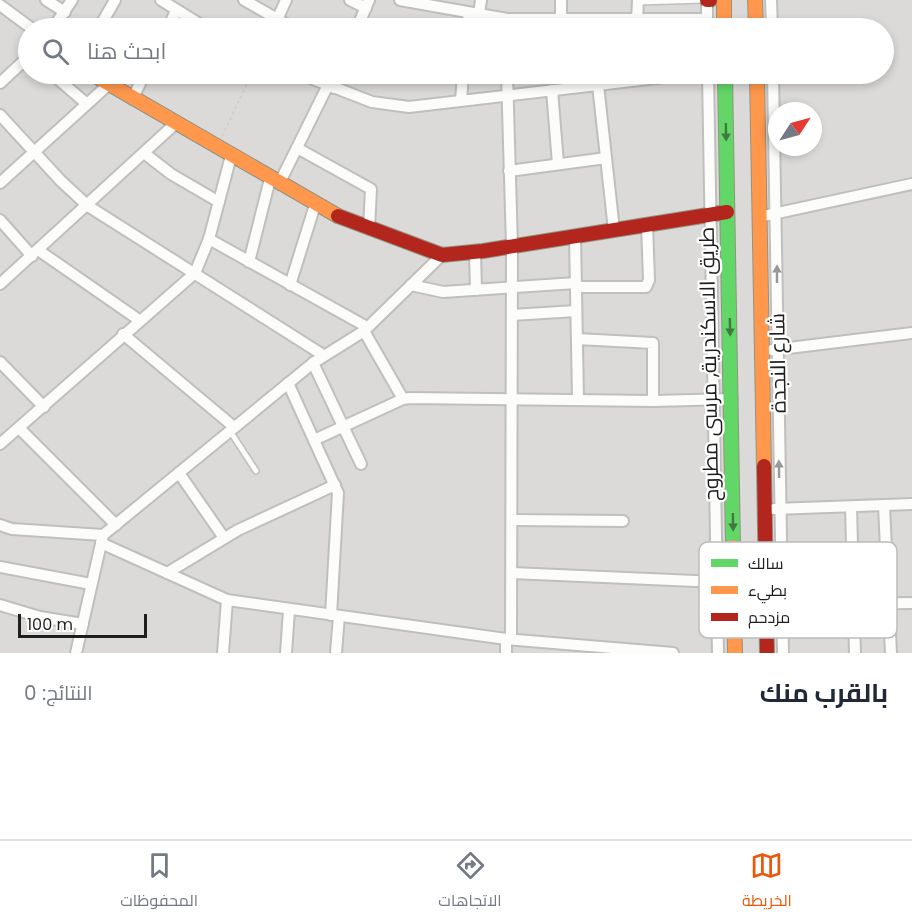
<!DOCTYPE html>
<html lang="ar">
<meta charset="utf-8">
<style>
body{margin:0;font-family:Poppins,Cairo,sans-serif;background:#f2f2f3;color:#1f2937;direction:rtl}
.compass{position:absolute;left:768px;top:102px;width:54px;height:54px;border-radius:50%;background:#fff;box-shadow:0 3px 9px #0003;rotate:54deg}
.scale{position:absolute;left:18px;bottom:15px;width:129px;box-sizing:border-box;padding-left:6px;border:3px solid #1e1e1e;border-top:0;font-size:16px;line-height:21px;white-space:nowrap;color:#1e1e1e;-webkit-text-stroke:4px #fff;paint-order:stroke}
.list{margin:0;padding:0;list-style:none}
h2{display:flex;justify-content:space-between;align-items:center;height:78px;margin:0;padding:0 24px;font-size:26px}
h2 small{font-size:20px;font-weight:400;color:#747a83}
.icon{flex:none;width:33px;height:33px;fill:none;stroke:currentColor;stroke-width:2;stroke-linecap:round;stroke-linejoin:round}
.map{position:relative;flex:none;width:912px;height:653px;overflow:hidden;direction:ltr}
.search{position:absolute;background:#fff;box-shadow:0 3px 9px #0003;left:18px;right:18px;top:18px;height:66px;display:flex;align-items:center;gap:15px;box-sizing:border-box;padding:0 21px;border-radius:33px;color:#747a83;font-size:22px}
.sheet{height:186px;background:#fff}
nav{display:flex;justify-content:space-around;align-items:center;box-sizing:border-box;height:84px;border-top:2px solid #e0e1e3;background:#fff;font-size:16px;color:#747a83}
nav a{display:grid;justify-items:center;gap:3px}
nav .on{color:#ea580c}
.map>svg:first-child{display:block}
</style>
<div class="map">
<svg width="912" height="653" viewBox="0 0 912 653">
<rect width="100%" height="100%" fill="#eceae7"/>
<path fill="#dbdad8" fill-rule="evenodd" d="M0 0H912V653H0ZM28 28H884V74H28ZM777 111H813V147H777Z"/>
<g fill="none" stroke-linecap="round" stroke-linejoin="round">
<defs>
<g id="lane">
<polyline points="638,2 705,0"/>
<polyline points="230,431 256,471"/>
</g>
<g id="street">
<polyline points="46,0 65,12"/>
<polyline points="161,0 206,28"/>
<polyline points="244,0 293,28"/>
<polyline points="350,0 366,8"/>
<polyline points="400,0 507,19 707,19"/>
<polyline points="707,0 707,28"/>
<polyline points="771,0 772,28"/>
<polyline points="0,5 31,28"/>
<polyline points="479,14 481,0"/>
<polyline points="277,20 286,0"/>
<polyline points="561,21 561,0"/>
<polyline points="637,21 638,0"/>
<polyline points="53,28 72,0"/>
<polyline points="99,28 115,0"/>
<polyline points="168,28 176,11"/>
<polyline points="357,28 369,0"/>
<polyline points="467,28 469,13"/>
<polyline points="52,74 87,104"/>
<polyline points="300,74 372,102 409,107 691,74"/>
<polyline points="507,74 512,246 511,639"/>
<polyline points="708,74 718,653"/>
<polyline points="773,74 783,653"/>
<polyline points="0,83 28,57"/>
<polyline points="598,85 614,230"/>
<polyline points="334,88 340,74"/>
<polyline points="552,90 558,164"/>
<polyline points="132,99 145,74"/>
<polyline points="461,101 463,74"/>
<polyline points="0,115 61,181 88,206 323,355"/>
<polyline points="297,148 371,189 369,229"/>
<polyline points="144,153 171,174 219,202"/>
<polyline points="509,171 606,158"/>
<polyline points="0,183 108,85"/>
<polyline points="279,184 328,85"/>
<polyline points="759,217 912,184"/>
<polyline points="0,220 32,256"/>
<polyline points="575,236 578,399"/>
<polyline points="209,239 367,327"/>
<polyline points="38,250 139,320"/>
<polyline points="475,252 476,290"/>
<polyline points="249,262 270,179"/>
<polyline points="0,284 175,124"/>
<polyline points="290,285 315,205"/>
<polyline points="411,285 443,292 576,283"/>
<polyline points="576,287 646,287 649,280 647,224"/>
<polyline points="512,315 576,311"/>
<polyline points="364,331 403,399"/>
<polyline points="123,334 234,427"/>
<polyline points="577,339 653,343 653,401"/>
<polyline points="772,350 912,333"/>
<polyline points="0,362 44,407"/>
<polyline points="313,363 361,464"/>
<polyline points="288,383 338,493 331,615"/>
<polyline points="19,428 116,525"/>
<polyline points="314,440 403,399 410,398 653,401 732,399"/>
<polyline points="0,444 195,273 209,239 231,156"/>
<polyline points="179,473 224,538"/>
<polyline points="884,506 891,653"/>
<polyline points="851,507 855,653"/>
<polyline points="774,509 912,504"/>
<polyline points="512,520 623,521"/>
<polyline points="0,525 12,529 103,535"/>
<polyline points="101,543 227,600 506,639 673,653"/>
<polyline points="0,567 91,584"/>
<polyline points="167,573 238,530 335,485"/>
<polyline points="512,573 718,582"/>
<polyline points="0,605 40,617 83,624"/>
<polyline points="766,605 912,603"/>
<polyline points="76,653 103,535 313,363 364,331 442,255"/>
<polyline points="223,653 227,600"/>
<polyline points="286,653 289,610"/>
<polyline points="336,653 339,616"/>
<polyline points="506,653 506,639"/>
</g>
<polyline id="fast" points="725,74 733,547"/>
<g id="slow">
<polyline points="724,0 724,28"/>
<polyline points="755,0 756,28"/>
<polyline points="92,74 338,216"/>
<polyline points="757,74 764,466"/>
<polyline points="733,547 735,653"/>
</g>
<g id="jam">
<polyline points="707,0 710,0"/>
<polyline points="338,216 442,255 483,251 727,212"/>
<polyline points="764,466 767,653"/>
</g>
</defs>
<use href="#lane" stroke="#bfbfbd" stroke-width="8"/>
<use href="#street" stroke="#bfbfbd" stroke-width="14"/>
<use href="#fast" stroke="#949381" stroke-width="16"/>
<use href="#slow" stroke="#949381" stroke-width="16"/>
<use href="#jam" stroke="#949381" stroke-width="16"/>
<polyline stroke="#d5c8c8" stroke-width="1.5" stroke-dasharray="3 3" stroke-linecap="butt" points="222,136 252,74"/>
<use href="#lane" stroke="#fcfcfb" stroke-width="5"/>
<use href="#street" stroke="#fcfcfb" stroke-width="10"/>
<use href="#fast" stroke="#63d668" stroke-width="14"/>
<use href="#slow" stroke="#ff974d" stroke-width="14"/>
<use href="#jam" stroke="#b3261e" stroke-width="14"/>
</g>
<defs><path id="oneway-solid" d="M-6-.8H1V-3.2L6.5 0L1 3.2V.8H-6Z" transform="scale(1.5)"/></defs>
<g fill="#407a43">
<use href="#oneway-solid" transform="translate(726 132) rotate(89)"/>
<use href="#oneway-solid" transform="translate(730 327) rotate(89)"/>
<use href="#oneway-solid" transform="translate(733 522) rotate(89)"/>
</g>
<g fill="#989898">
<use href="#oneway-solid" transform="translate(777 274) rotate(-90)"/>
<use href="#oneway-solid" transform="translate(779 469) rotate(-91)"/>
</g>
<g text-anchor="middle" stroke-width="4.5" stroke-linejoin="round" paint-order="stroke">
<g font-size="21" fill="#1e1e1e" stroke="#fff">
<text transform="translate(778 363) rotate(-91)" y="7">شارع النجدة</text>
<text transform="translate(709 364) rotate(-91)" y="7">طريق الاسكندرية, مرسى مطروح</text>
</g>
</g>
<rect x="699" y="542" width="198" height="96" rx="9" fill="#fff" stroke="#bcbcbc" stroke-width="1.5"/>
<rect x="711" y="559" width="27" height="8" fill="#63d668"/>
<rect x="711" y="586" width="27" height="8" fill="#ff974d"/>
<rect x="711" y="613" width="27" height="8" fill="#b3261e"/>
<g font-size="16" fill="#1e1e1e">
<text x="748" y="569">سالك</text>
<text x="748" y="596">بطيء</text>
<text x="748" y="623">مزدحم</text>
</g>
</svg>
<svg class="compass" viewBox="-18 -18 36 36"><path d="M0-13l5 13h-10z" fill="#e53935"/><path d="M0 13l5-13h-10z" fill="#747a83"/></svg>
<div class="scale">100 m</div>
<div class="search"><svg class="icon" aria-label="search" viewBox="0 0 24 24"><circle cx="10" cy="10" r="6"/><path d="M15 15l6 6"/></svg>ابحث هنا</div>
</div>
<section class="sheet">
<h2>بالقرب منك<small>النتائج: 0</small></h2>
<ul class="list">
</ul>
</section>
<nav>
<a class="on"><svg class="icon" aria-label="map" viewBox="0 0 24 24"><path d="M3 6l6-2 6 2 6-2v14l-6 2-6-2-6 2zM9 4v14M15 6v14"/></svg>الخريطة</a>
<a><svg class="icon" aria-label="directions" viewBox="0 0 24 24"><path d="M12 3l9 9-9 9-9-9zM9 14v-3h6M13 9l2 2-2 2"/></svg>الاتجاهات</a>
<a><svg class="icon" aria-label="saved" viewBox="0 0 24 24"><path d="M7 4h10v16l-5-4-5 4z"/></svg>المحفوظات</a>
</nav>
